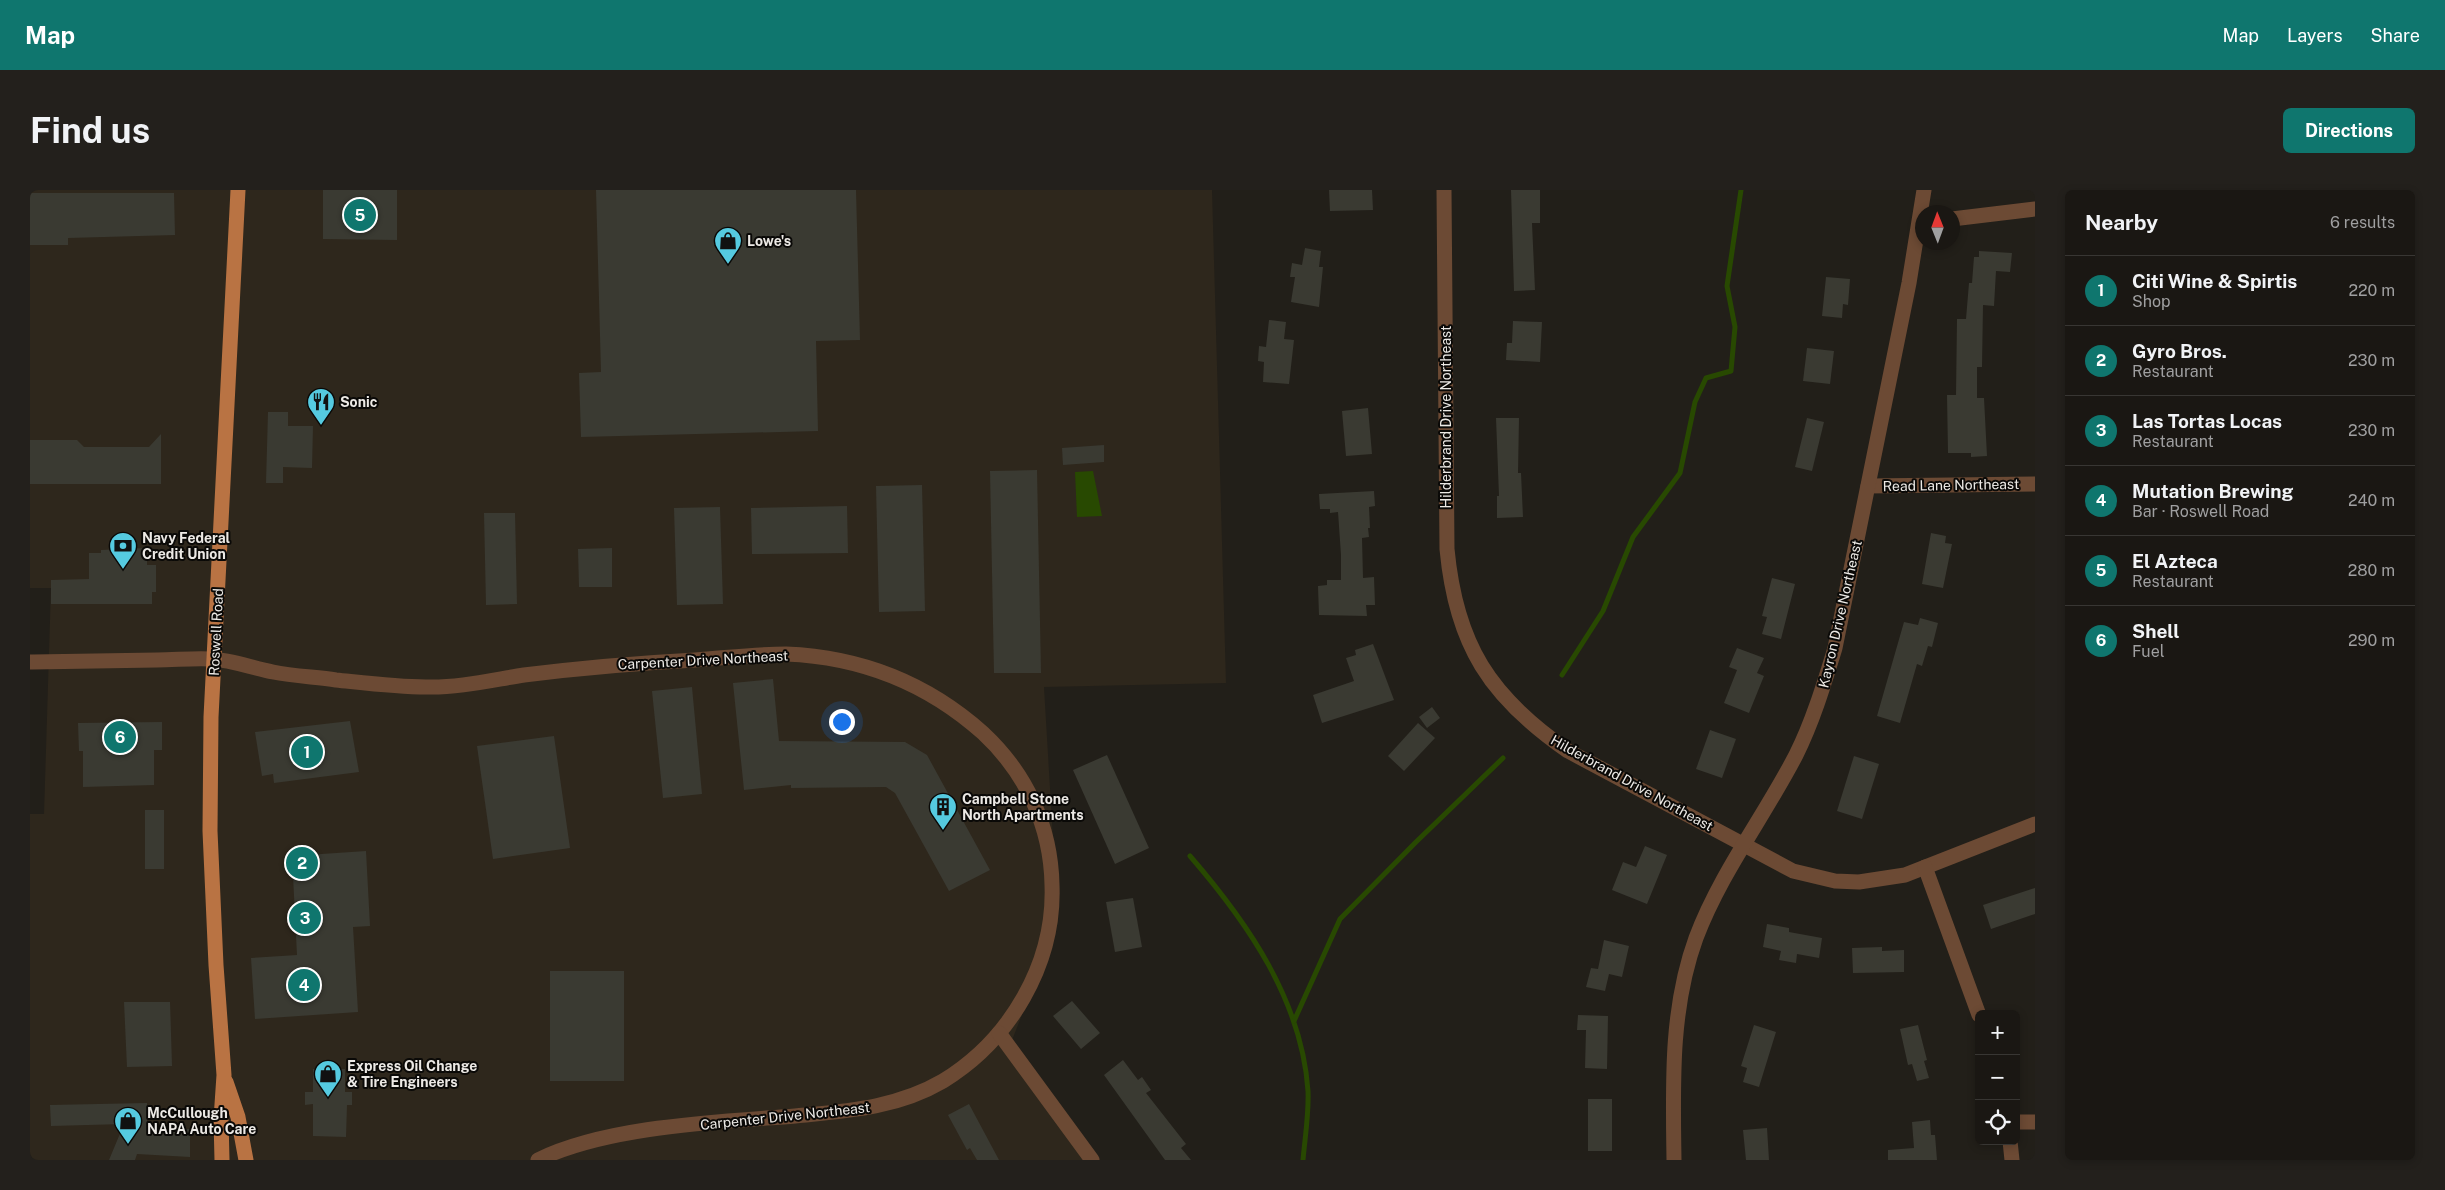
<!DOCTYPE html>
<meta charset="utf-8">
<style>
body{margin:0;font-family:"Public Sans",sans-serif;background:#23201c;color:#f1f3f6}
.controls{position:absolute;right:15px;bottom:15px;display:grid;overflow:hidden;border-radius:8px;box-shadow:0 2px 8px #0003}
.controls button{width:45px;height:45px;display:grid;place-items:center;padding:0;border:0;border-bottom:1px solid #383633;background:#1a1713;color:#f1f3f6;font:25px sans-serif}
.compass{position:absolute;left:1885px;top:15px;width:45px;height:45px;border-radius:50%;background:#1a1713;box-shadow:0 2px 8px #0003;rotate:359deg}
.you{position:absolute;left:811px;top:531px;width:18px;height:18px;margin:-12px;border:4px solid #fff;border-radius:50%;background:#1a73e8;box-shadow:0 0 0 8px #1a73e833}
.badge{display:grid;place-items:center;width:32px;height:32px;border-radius:50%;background:#0f766e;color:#fff;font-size:16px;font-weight:700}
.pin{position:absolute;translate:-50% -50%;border:2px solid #fff;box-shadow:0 1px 5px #0006}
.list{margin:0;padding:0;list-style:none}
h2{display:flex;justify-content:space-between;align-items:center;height:65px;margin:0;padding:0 20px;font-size:21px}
h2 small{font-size:16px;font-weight:400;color:#9f9fa0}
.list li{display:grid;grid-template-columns:32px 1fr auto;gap:15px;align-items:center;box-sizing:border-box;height:70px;padding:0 20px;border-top:1px solid #383633}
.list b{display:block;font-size:19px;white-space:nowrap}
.list p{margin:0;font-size:16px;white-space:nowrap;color:#9f9fa0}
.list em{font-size:16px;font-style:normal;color:#9f9fa0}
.icon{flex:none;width:28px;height:28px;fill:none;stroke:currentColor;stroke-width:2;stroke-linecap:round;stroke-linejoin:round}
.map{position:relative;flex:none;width:2005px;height:970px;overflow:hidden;border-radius:8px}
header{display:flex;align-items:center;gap:30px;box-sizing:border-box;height:70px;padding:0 25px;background:#0f766e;color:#fff}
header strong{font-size:24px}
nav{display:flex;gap:28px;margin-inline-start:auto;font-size:18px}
.intro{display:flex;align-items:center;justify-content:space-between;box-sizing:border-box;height:120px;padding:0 30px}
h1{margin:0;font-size:35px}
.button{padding:12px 22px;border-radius:8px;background:#0f766e;color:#fff;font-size:18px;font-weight:700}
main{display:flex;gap:30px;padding:0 30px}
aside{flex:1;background:#1a1713;border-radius:8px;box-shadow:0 2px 8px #0003}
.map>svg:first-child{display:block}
</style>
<header>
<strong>Map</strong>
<nav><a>Map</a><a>Layers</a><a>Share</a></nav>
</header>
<div class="intro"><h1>Find us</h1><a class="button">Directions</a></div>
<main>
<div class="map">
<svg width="2005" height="970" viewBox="0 0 2005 970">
<rect width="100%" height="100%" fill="#221f19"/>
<polygon fill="#2e271c" points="0,0 1182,0 1196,493 1014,497 1028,733 977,863 1070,970 0,970 0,624 14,624 21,398 0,398"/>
<polygon fill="#284901" points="1063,281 1072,326 1047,327 1045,282"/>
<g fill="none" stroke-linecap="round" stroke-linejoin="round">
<g stroke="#284901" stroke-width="5">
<polyline points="1532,485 1573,421 1603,347 1650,283 1665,212 1676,188 1701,181 1705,137 1697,96 1711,0"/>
<path d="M1160 666C1218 733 1272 811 1278 901 1279 924 1275 947 1273 970"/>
<polyline points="1264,831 1310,729 1386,652 1473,568"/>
</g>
</g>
<g fill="#3a3a32">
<polygon points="293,0 367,0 367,50 293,49"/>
<polygon points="566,0 826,0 830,150 786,151 788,241 551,247 549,183 571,182"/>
<polygon points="1299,0 1342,0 1343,20 1300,21"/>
<polygon points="1481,0 1510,0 1510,33 1502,33 1505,100 1484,101"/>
<polygon points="0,3 144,3 145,45 38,48 38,55 0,55"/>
<polygon points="1275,58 1291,61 1289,77 1293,77 1289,117 1261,112 1265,87 1260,87 1262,73 1272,75"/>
<polygon points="1949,61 1982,63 1980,82 1966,81 1964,116 1953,115 1952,177 1947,177 1947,208 1954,208 1957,266 1941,267 1941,263 1918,263 1917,205 1926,205 1927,129 1936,129 1939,93 1942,93 1944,67 1949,67"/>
<polygon points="1796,87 1820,89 1818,115 1813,114 1812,128 1792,126"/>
<polygon points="1239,130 1256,132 1254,149 1264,150 1259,194 1233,192 1234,172 1228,171 1229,156 1236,157"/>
<polygon points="1483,131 1512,132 1510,172 1476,170 1477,153 1482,153"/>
<polygon points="1777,158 1804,161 1800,194 1773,191"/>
<polygon points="1338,218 1342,264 1316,266 1312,221"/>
<polygon points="238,222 258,222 258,236 283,236 282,278 253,277 253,293 236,293"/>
<polygon points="1466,228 1489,228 1488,283 1491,283 1493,327 1467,328 1467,306 1469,306"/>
<polygon points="1777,228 1794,232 1782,281 1765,277"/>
<polygon points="131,244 131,294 0,294 0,250 47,250 54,257 119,257"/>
<polygon points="1074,255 1074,272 1033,275 1032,258"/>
<polygon points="1007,280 1011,483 964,483 960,281"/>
<polygon points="892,295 895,421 849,422 846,296"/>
<polygon points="1344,301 1345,316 1339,317 1340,338 1338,338 1339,347 1332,348 1333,388 1344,387 1345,415 1336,415 1337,426 1289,425 1288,396 1297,395 1297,390 1311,390 1311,365 1308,322 1300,323 1300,319 1290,319 1289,304"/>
<polygon points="817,316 818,363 722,364 721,318"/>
<polygon points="690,317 693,414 647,415 644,318"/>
<polygon points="454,323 485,323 487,414 456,415"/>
<polygon points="1901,343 1916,346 1915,353 1922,354 1913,398 1892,394"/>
<polygon points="117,358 117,375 126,375 126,402 122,402 122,414 21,414 21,390 59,389 59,363 71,363 71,360"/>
<polygon points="582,358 582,397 549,397 548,359"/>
<polygon points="1742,388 1765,394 1751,449 1732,444 1737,427 1732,426"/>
<polygon points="1890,428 1908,433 1902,457 1898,456 1892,476 1887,474 1870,533 1847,526 1874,432 1888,435"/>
<polygon points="1343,454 1364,510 1292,533 1283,505 1324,491 1316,468 1326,465 1325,460"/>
<polygon points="1707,458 1734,468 1727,483 1734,486 1719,523 1694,513 1707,480 1699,477"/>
<polygon points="743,489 749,551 875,552 897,565 960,680 919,701 865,603 856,597 761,598 761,595 714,600 703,493"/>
<polygon points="662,497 672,604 633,608 622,501"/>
<polygon points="1402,517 1410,528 1397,538 1389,527"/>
<polygon points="320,531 329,582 244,593 243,584 232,586 225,542"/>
<polygon points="132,532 132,560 124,560 124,595 53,597 53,561 49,561 48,533"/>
<polygon points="1388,533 1405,548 1374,581 1358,566"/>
<polygon points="1680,540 1706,549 1692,588 1666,579"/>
<polygon points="524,546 540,658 463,669 447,556"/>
<polygon points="1077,565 1119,658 1085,674 1043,580"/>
<polygon points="1824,566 1849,574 1832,629 1807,621"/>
<rect x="115" y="620" width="19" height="59"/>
<polygon points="1615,656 1637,665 1617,714 1582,700 1593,672 1606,677"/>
<polygon points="336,661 340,736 323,737 328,822 225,829 221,768 267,765 262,666"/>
<polygon points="2005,698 2005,724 1961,739 1953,715"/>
<polygon points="1103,708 1112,757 1085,762 1076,712"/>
<polygon points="1737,734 1759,738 1759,742 1792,748 1789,768 1767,764 1766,773 1749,770 1751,761 1733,757"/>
<polygon points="1574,750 1599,756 1592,787 1579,784 1575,801 1556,797 1561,778 1568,779"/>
<polygon points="1852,757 1852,761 1874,760 1874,782 1823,783 1822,758"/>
<rect x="520" y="781" width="74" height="110"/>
<polygon points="1042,811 1070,843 1051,859 1023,826"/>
<polygon points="94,812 140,812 142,876 97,877"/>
<polygon points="1548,825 1578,826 1577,879 1555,878 1556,840 1547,840"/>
<polygon points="1724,835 1746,842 1729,897 1713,892 1717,878 1711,876"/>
<polygon points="1888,835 1897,870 1894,871 1899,888 1887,891 1882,874 1878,875 1870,839"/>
<polygon points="1093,870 1108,890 1112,887 1121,900 1116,903 1156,954 1151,958 1161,970 1135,970 1074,885"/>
<polygon points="283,879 315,879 315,902 322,902 322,915 317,915 316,947 283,946 283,914 275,915 275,902 283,902"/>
<rect x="1558" y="909" width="24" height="52"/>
<polygon points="117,913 117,938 160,939 160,967 107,964 105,970 79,970 94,934 21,936 20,915"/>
<polygon points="939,914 969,970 947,970 940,958 937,960 918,925"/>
<polygon points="1900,930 1901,945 1905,945 1907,970 1858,970 1858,960 1884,958 1882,932"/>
<polygon points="1737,938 1739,970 1716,970 1713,940"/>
</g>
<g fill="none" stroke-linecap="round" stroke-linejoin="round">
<g stroke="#6c4a34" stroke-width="15">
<path d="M1414 0 1417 359C1426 455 1460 507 1538 561L1763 681 1805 691 1829 692 1875 685 2005 634"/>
<polyline points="1922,29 2005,19"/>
<polyline points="1838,296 2005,294"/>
<path d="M0 472C42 471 84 471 127 470 145 470 163 468 181 469 202 470 222 478 243 482 263 486 285 487 306 490 335 493 366 497 396 497 428 498 462 490 494 485 551 478 608 473 665 470 695 468 726 464 756 464 831 467 897 493 953 543 996 583 1021 636 1022 695 1025 774 980 850 913 891 867 918 817 921 765 926 688 932 577 936 508 970"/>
<polyline points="1895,677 1949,825"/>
<polyline points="969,843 1062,970"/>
<polyline points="1986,932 2005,932"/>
<polyline points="1980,951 1982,970"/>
<path d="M1644 970C1643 896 1640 819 1666 748 1691 682 1734 627 1766 565 1783 531 1794 494 1805 458L1879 93 1894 0"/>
</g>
<g stroke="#b97343" stroke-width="15">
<polyline points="196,892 208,927 216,970"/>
<polyline points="192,970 191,929 194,885 186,775 180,641 181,527 208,0"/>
</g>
</g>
<defs>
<symbol id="shop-pin" viewBox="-11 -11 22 30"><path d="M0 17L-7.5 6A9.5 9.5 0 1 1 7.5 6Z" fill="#55cae0" stroke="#0a0907"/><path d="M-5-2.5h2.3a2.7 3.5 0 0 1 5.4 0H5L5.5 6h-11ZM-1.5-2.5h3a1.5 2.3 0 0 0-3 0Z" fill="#111"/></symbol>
<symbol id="restaurant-pin" viewBox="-11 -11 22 30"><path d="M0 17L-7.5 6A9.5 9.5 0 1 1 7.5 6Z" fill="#55cae0" stroke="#0a0907"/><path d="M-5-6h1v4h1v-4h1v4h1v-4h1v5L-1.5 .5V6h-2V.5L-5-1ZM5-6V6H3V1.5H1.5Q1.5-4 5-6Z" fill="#111"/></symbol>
<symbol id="bank-pin" viewBox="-11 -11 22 30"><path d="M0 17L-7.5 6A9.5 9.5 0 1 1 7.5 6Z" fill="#55cae0" stroke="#0a0907"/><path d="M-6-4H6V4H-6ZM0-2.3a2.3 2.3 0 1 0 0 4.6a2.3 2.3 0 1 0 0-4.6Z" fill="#111"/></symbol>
<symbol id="building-pin" viewBox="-11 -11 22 30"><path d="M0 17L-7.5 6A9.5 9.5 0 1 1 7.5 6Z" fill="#55cae0" stroke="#0a0907"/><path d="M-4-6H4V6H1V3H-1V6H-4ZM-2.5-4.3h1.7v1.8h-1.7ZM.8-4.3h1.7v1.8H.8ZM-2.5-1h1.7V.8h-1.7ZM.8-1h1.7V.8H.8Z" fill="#111"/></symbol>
</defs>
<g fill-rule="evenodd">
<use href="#shop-pin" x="682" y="35" width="32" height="43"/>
<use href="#restaurant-pin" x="275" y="196" width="32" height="43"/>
<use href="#bank-pin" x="77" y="340" width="32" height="43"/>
<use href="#building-pin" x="897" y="601" width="32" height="43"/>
<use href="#shop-pin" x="282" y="868" width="32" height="43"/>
<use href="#shop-pin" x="82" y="915" width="32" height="43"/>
</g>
<g text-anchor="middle" stroke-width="4" stroke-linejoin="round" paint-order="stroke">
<g font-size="14" font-weight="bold" fill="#ece9e5" stroke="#0a0907" text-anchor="start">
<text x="717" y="56">Lowe's</text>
<text x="310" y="217">Sonic</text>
<text x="112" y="353">Navy Federal<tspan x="112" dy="16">Credit Union</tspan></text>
<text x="932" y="614">Campbell Stone<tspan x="932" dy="16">North Apartments</tspan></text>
<text x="317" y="881">Express Oil Change<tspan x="317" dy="16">&amp; Tire Engineers</tspan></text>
<text x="117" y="928">McCullough<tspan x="117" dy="16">NAPA Auto Care</tspan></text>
</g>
<g font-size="14" fill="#ece9e5" stroke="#0a0907">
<text transform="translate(1416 227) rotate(-90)" y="5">Hilderbrand Drive Northeast</text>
<text transform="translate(1921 295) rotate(-1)" y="5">Read Lane Northeast</text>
<text transform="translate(1810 424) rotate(-77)" y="5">Kayron Drive Northeast</text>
<text transform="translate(186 442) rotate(-87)" y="5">Roswell Road</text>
<text transform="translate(673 470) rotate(-3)" y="5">Carpenter Drive Northeast</text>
<text transform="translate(1602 593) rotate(29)" y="5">Hilderbrand Drive Northeast</text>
<text transform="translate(755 926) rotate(-6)" y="5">Carpenter Drive Northeast</text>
</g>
</g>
</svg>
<div class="controls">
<button>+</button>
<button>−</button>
<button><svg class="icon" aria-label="locate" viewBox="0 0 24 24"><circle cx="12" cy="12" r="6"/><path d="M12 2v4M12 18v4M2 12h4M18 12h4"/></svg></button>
</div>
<svg class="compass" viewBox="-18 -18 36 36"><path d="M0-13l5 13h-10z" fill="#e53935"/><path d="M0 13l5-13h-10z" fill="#9f9fa0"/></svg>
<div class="you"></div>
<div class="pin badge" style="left:277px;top:562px">1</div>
<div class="pin badge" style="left:272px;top:673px">2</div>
<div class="pin badge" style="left:275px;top:728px">3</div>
<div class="pin badge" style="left:274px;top:795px">4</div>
<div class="pin badge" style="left:330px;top:25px">5</div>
<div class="pin badge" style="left:90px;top:547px">6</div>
</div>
<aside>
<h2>Nearby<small>6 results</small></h2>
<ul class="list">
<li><span class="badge">1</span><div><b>Citi Wine &amp; Spirtis</b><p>Shop</p></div><em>220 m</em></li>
<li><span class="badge">2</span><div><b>Gyro Bros.</b><p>Restaurant</p></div><em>230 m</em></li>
<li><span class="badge">3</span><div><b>Las Tortas Locas</b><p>Restaurant</p></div><em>230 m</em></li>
<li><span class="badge">4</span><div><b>Mutation Brewing</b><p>Bar · Roswell Road</p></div><em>240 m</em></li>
<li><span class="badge">5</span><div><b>El Azteca</b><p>Restaurant</p></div><em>280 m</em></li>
<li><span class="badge">6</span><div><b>Shell</b><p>Fuel</p></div><em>290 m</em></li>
</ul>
</aside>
</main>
